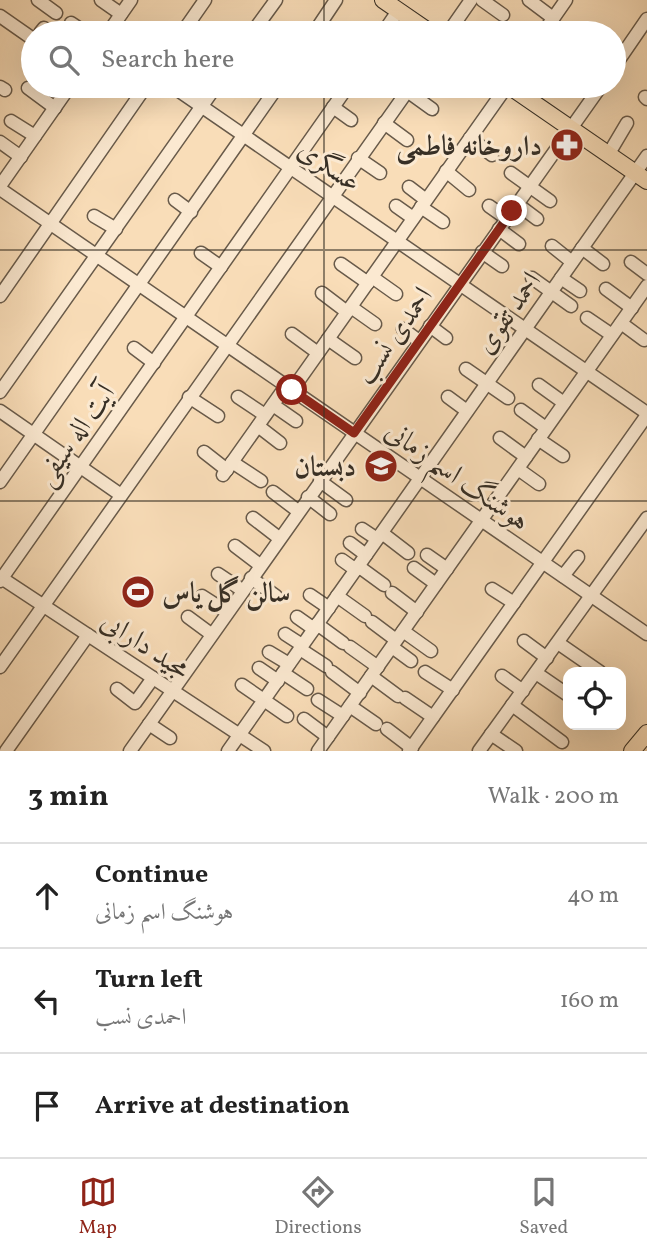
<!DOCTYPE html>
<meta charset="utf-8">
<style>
body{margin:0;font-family:Vollkorn,Amiri,serif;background:#f6f6f6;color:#222}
.controls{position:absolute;right:21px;bottom:21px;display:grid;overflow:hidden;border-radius:14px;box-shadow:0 7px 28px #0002}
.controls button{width:63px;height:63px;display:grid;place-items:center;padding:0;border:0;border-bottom:2px solid #e0e0e0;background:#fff;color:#222;font:35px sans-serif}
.stop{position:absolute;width:21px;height:21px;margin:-16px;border:5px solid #8f2418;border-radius:50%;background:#fff}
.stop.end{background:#8f2418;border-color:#fff;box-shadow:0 2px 7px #0008}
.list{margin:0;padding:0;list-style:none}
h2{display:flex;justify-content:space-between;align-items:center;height:91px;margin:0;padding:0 28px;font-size:30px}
h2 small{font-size:23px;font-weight:400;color:#767676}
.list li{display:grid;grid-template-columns:46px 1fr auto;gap:21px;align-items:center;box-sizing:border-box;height:105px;padding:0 28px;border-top:2px solid #e0e0e0}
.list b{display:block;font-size:26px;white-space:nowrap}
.list p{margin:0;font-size:23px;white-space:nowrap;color:#767676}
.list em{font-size:23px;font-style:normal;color:#767676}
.icon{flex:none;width:38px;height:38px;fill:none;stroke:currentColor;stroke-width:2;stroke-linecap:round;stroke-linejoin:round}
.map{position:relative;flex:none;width:647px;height:751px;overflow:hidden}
.search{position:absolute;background:#fff;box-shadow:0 7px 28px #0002;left:21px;right:21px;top:21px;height:77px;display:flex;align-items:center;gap:18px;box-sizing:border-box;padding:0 24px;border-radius:38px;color:#767676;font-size:26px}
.sheet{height:406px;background:#fff}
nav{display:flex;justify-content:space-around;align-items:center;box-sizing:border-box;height:98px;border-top:2px solid #e0e0e0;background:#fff;font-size:19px;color:#767676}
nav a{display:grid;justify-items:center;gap:4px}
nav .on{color:#8f2418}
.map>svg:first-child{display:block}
</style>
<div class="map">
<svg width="647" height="751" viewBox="0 0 647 751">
<rect width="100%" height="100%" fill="#f9ddb8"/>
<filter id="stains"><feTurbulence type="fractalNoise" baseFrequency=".00286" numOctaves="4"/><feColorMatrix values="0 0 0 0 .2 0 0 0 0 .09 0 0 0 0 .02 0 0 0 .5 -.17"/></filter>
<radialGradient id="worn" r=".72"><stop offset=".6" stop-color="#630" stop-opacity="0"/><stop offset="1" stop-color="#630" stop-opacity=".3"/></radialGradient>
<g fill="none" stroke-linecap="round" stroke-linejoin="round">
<defs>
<g id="minor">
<polyline points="38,0 56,13"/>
<polyline points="101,0 121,14"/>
<polyline points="482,0 503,15"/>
<polyline points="529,0 553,18"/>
<polyline points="0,16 33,39"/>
<polyline points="71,23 86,33"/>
<polyline points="40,33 44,28"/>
<polyline points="108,33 131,0"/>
<polyline points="182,33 205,0"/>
<polyline points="252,33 276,0"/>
<polyline points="314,33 336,0"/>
<polyline points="383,33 398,11"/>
<polyline points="448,33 471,0"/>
<polyline points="543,33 566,0"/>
<polyline points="614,67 647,19"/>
<polyline points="172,86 647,413"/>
<polyline points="0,87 5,90"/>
<polyline points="28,88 55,108"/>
<polyline points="407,91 432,109"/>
<polyline points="645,97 647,99"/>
<polyline points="333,107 351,120"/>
<polyline points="11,121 35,136"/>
<polyline points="384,123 407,140"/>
<polyline points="470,138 492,155"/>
<polyline points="0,142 21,157"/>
<polyline points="608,155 627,123"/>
<polyline points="358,158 380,173"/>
<polyline points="446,171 469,190"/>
<polyline points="511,173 550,201"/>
<polyline points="0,186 70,86"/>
<polyline points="409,187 426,200"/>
<polyline points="0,189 647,634"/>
<polyline points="175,200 191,212"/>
<polyline points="517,204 537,219"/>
<polyline points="396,206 413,218"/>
<polyline points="489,206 506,218"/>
<polyline points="421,207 443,222"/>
<polyline points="94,216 116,229"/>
<polyline points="499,229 519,244"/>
<polyline points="552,246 572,262"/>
<polyline points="582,248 603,264"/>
<polyline points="482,252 502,266"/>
<polyline points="201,253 221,267"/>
<polyline points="631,262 647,274"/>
<polyline points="341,264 368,283"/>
<polyline points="372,277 396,294"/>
<polyline points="532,278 571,306"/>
<polyline points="561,278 580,291"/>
<polyline points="606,289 632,308"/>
<polyline points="322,293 347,312"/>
<polyline points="0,296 146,86"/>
<polyline points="351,307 375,324"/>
<polyline points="587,318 612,335"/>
<polyline points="621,323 644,340"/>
<polyline points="430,326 446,338"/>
<polyline points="403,329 419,341"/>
<polyline points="292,334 318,353"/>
<polyline points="328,339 355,358"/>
<polyline points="134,348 154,363"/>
<polyline points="466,369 508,398"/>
<polyline points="539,385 564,403"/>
<polyline points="292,390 507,86"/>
<polyline points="0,392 216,86"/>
<polyline points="189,397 218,416"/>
<polyline points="238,397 265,415"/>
<polyline points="448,397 467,411"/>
<polyline points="273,405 296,421"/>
<polyline points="521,410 546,428"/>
<polyline points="0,411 121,495"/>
<polyline points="258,426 280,443"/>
<polyline points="500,438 526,457"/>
<polyline points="538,439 563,456"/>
<polyline points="204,452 227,470"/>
<polyline points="232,462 261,481"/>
<polyline points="518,469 539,484"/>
<polyline points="223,475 286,386"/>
<polyline points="320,481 346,500"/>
<polyline points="0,482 278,86"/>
<polyline points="273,492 298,511"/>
<polyline points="308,497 330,514"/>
<polyline points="253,518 279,538"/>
<polyline points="362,529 377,539"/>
<polyline points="382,533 408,553"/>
<polyline points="350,543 366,555"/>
<polyline points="235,546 260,565"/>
<polyline points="427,555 447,569"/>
<polyline points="342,560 356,570"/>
<polyline points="358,566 384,585"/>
<polyline points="414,568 436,584"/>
<polyline points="218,574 242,590"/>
<polyline points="563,576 578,557"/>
<polyline points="0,577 264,751"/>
<polyline points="251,578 276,596"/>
<polyline points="0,581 348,86"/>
<polyline points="492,589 514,603"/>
<polyline points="392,593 417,612"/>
<polyline points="310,595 329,608"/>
<polyline points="202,596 227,612"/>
<polyline points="337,596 365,616"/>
<polyline points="188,617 211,634"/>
<polyline points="297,617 314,629"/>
<polyline points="372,622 396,640"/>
<polyline points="317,624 343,643"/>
<polyline points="403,631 431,651"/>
<polyline points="285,634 302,645"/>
<polyline points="524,641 547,658"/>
<polyline points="558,643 600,672"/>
<polyline points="350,647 378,667"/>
<polyline points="392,647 411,661"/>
<polyline points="300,649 326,666"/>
<polyline points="269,652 289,664"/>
<polyline points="0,667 411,86"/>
<polyline points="259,668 278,681"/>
<polyline points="332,672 360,693"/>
<polyline points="425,672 453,690"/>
<polyline points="283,673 307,689"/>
<polyline points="536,673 568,695"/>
<polyline points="371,676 398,696"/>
<polyline points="502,676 523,691"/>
<polyline points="242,685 287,716"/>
<polyline points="117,689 135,703 153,678"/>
<polyline points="405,698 433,717"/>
<polyline points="318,700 343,716"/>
<polyline points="512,705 562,742"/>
<polyline points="350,706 376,724"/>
<polyline points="304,719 328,737"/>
<polyline points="149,724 170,738"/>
<polyline points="387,729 412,748"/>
<polyline points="491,734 516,751"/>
<polyline points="6,751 88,635"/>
<polyline points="130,751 601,86"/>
<polyline points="228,751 647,156"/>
<polyline points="318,751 647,286"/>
<polyline points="409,751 647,415"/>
<polyline points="479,751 647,518"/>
</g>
<g id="major">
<polyline points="383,0 431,33"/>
<polyline points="509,86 647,181"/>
<polyline points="632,751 647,733"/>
</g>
</defs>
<use href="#minor" stroke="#685a4a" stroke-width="15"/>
<use href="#major" stroke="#372f25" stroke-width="18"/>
<use href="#minor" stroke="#fbe9d1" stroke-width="12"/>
<use href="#major" stroke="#f9ddb8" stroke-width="16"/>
</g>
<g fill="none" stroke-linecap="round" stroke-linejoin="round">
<polyline stroke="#8f2418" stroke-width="9" points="292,390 354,433 512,211"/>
</g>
<path fill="none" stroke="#372f25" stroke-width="2" stroke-opacity="0.55" d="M324 0V33M324 86V751M0 250H647M0 501H647"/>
<defs>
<symbol id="pharmacy-disc" viewBox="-11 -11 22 22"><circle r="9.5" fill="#8f2418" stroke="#fbe9d1"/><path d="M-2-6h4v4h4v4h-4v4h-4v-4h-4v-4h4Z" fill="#fff"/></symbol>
<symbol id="school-disc" viewBox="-11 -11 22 22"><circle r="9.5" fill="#8f2418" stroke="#fbe9d1"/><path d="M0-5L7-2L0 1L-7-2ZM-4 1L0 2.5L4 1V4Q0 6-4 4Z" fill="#fff"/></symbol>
<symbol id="stadium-disc" viewBox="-11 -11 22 22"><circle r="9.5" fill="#8f2418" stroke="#fbe9d1"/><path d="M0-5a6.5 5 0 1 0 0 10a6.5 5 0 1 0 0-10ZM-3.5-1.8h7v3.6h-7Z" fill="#fff"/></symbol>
</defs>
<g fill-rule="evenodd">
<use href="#pharmacy-disc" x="548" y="126" width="38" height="38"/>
<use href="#school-disc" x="362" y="447" width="38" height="38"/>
<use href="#stadium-disc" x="119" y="573" width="38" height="38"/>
</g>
<g text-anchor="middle" stroke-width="6" stroke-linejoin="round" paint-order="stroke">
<g font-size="28" font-weight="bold" fill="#372f25" stroke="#fbe9d1" text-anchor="end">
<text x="542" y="155">داروخانه فاطمی</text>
<text x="356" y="476">دبستان</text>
<text x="162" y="602" text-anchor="start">سالن گل یاس</text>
</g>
<g font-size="28" fill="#372f25" stroke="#fbe9d1">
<text transform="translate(330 165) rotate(35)" y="10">عسگری</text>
<text transform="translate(507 312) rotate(-55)" y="10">احمد تقوی</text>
<text transform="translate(393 335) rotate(-55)" y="10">احمدی نسب</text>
<text transform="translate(74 434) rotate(-55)" y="10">آیت اله سیفی</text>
<text transform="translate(458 475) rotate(35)" y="10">هوشنگ اسم زمانی</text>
<text transform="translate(146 644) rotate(33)" y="10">مجید دارابی</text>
</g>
</g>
<rect width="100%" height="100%" filter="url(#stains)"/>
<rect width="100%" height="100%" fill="url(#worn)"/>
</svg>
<div class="controls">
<button><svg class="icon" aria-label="locate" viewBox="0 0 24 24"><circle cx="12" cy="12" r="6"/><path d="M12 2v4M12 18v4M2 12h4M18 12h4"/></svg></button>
</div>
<div class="stop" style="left:292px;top:390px"></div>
<div class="stop end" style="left:512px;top:211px"></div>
<div class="search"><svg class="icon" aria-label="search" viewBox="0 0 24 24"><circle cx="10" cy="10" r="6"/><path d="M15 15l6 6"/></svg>Search here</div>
</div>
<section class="sheet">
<h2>3 min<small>Walk · 200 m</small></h2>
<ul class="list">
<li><svg class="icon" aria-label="ahead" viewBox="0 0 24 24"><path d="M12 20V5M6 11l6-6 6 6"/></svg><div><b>Continue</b><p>هوشنگ اسم زمانی</p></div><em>40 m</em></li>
<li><svg class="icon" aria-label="left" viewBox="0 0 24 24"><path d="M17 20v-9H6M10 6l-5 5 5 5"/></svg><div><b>Turn left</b><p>احمدی نسب</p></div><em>160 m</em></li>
<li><svg class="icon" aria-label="arrive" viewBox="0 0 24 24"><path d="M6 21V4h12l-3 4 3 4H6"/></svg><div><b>Arrive at destination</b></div></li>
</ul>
</section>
<nav>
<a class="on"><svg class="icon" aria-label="map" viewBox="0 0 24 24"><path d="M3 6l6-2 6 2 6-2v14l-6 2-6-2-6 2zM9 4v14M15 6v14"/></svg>Map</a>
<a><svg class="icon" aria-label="directions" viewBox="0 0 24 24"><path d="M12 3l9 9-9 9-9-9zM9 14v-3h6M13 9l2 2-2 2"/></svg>Directions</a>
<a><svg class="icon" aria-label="saved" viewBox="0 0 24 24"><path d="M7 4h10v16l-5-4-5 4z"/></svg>Saved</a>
</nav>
